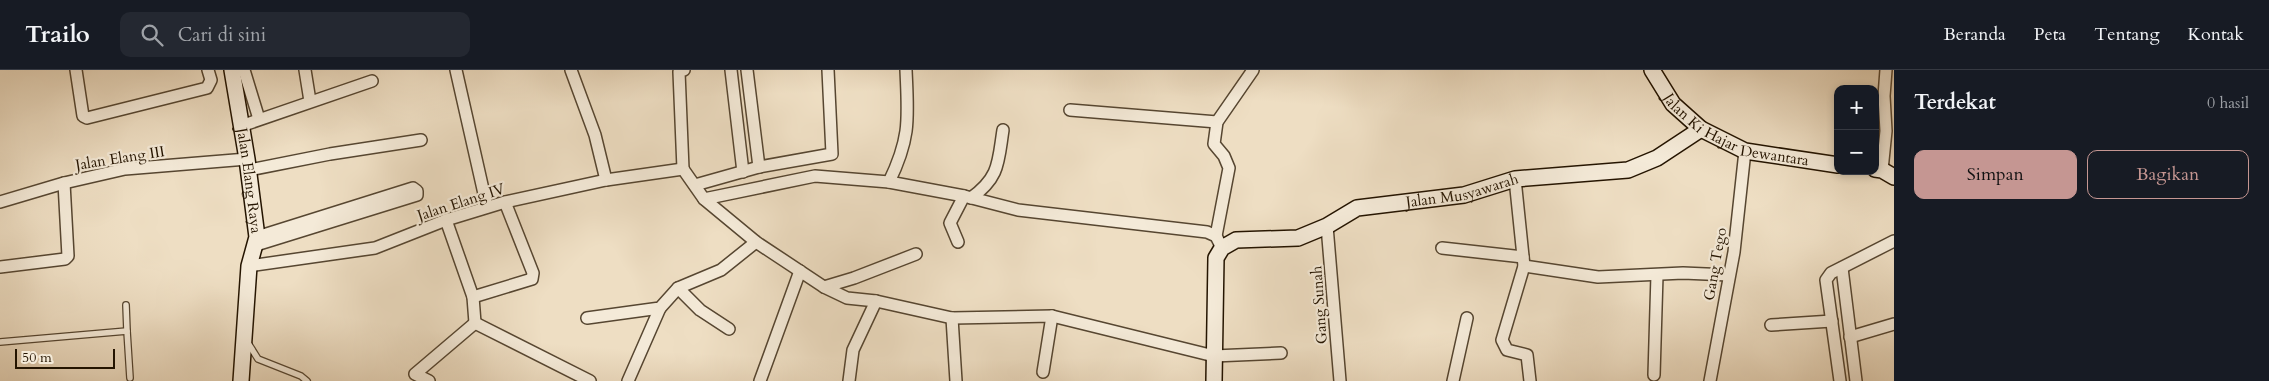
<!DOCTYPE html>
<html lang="id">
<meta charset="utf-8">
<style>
body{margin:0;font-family:Cardo,serif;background:#242831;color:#f1f3f6}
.controls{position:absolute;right:15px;top:15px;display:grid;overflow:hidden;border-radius:10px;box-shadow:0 2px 8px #0003}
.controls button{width:45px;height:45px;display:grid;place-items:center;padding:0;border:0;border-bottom:1px solid #363941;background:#171b24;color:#f1f3f6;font:25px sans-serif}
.scale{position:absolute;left:15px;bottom:12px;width:100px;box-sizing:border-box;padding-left:5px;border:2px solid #241400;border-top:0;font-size:14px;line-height:18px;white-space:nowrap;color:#241400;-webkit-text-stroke:4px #f4ead8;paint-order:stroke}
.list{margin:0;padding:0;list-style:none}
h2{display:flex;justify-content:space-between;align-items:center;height:65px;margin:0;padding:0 20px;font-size:21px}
h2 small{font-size:16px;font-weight:400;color:#9ea1a6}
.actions{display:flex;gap:10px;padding:15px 20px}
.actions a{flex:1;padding:11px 0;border:1px solid #c59692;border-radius:10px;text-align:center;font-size:18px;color:#c59692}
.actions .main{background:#c59692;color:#111}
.icon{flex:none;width:28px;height:28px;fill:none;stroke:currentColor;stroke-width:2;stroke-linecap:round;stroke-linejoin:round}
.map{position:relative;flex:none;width:1894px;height:311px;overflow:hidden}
header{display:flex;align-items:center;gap:30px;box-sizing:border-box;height:70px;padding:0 25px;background:#171b24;border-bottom:1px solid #363941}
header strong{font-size:24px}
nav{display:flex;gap:28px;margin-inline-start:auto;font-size:18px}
.search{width:350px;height:45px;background:#242831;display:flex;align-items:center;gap:12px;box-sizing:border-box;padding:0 18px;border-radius:10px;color:#9ea1a6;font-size:19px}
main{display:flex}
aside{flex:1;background:#171b24}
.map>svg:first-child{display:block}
</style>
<header>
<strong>Trailo</strong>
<div class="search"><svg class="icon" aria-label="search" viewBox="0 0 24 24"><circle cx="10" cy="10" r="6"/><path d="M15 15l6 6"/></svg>Cari di sini</div>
<nav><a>Beranda</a><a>Peta</a><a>Tentang</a><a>Kontak</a></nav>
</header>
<main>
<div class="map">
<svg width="1894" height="311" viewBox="0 0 1894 311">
<rect width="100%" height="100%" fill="#eedec3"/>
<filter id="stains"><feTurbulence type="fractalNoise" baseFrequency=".004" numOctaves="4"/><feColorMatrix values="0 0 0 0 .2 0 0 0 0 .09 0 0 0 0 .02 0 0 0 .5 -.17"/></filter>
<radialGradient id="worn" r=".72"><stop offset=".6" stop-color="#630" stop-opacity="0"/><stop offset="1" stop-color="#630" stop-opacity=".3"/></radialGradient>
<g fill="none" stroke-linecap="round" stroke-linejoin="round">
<defs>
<g id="lane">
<polyline points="126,235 127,261"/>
<polyline points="0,272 127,261 130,308"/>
<polyline points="248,273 258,289 301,306 307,311"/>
</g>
<g id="street">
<polyline points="76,0 83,46 87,48 207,18 211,10 208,0"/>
<polyline points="244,0 259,49"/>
<polyline points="305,0 310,31"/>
<polyline points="456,0 487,137"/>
<polyline points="571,0 595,65 606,110"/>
<polyline points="731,0 743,102"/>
<polyline points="747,0 759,97"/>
<polyline points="1070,40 1217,52"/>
<polyline points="241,56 372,11"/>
<polyline points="683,99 704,129 756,172 824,217 847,228 876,231 952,248 1052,246 1214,286 1281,283"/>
<polyline points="683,99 679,2 684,0"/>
<polyline points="249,100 330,84 421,70"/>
<polyline points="1882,100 1886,61 1884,26 1886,0"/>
<polyline points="1515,109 1524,196 1502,270 1507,280 1527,285 1530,311"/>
<path d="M889 112C911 67 908 48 906 0"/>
<polyline points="695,115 759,97 832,84 828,0"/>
<path d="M971 128C1000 107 998 92 1003 60"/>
<polyline points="704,129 815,106 889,112 964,126 1018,140 1207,162 1216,166 1222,178"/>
<polyline points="0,132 64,113 125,99 247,89"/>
<polyline points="446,150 473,227 475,253"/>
<polyline points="1327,156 1340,311"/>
<polyline points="1216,166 1229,98 1224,86 1214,74 1217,52 1253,0"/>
<polyline points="958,172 950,153 964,126"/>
<polyline points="256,175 417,125 417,121 413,118 257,167"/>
<polyline points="1442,178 1523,187"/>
<polyline points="249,196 375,178 446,150 505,132 606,110 683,99"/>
<polyline points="1524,196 1598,207 1683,203 1729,205"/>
<polyline points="0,197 65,189 68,186 64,113"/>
<polyline points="1842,198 1856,311"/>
<polyline points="824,217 854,208 916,184"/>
<polyline points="678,218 700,240 729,259"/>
<polyline points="473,227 532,209 533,203 505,132"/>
<polyline points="587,248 660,238 678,218 721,200 756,172"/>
<polyline points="952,248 956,311"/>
<polyline points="475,253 590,311"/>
<polyline points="1771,255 1832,251"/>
<polyline points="1850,267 1894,254"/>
<polyline points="1043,302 1052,246"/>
<polyline points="1654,305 1657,205"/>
<polyline points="429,311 415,304 475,253"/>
<polyline points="628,311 660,238"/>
<polyline points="760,311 800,201"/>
<polyline points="849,311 853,280 876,231"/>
<polyline points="1453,311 1467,248"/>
<polyline points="1710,311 1734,182 1745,81"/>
<polyline points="1840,311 1826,210 1831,203 1894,171"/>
</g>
<g id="secondary">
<path id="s1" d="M232 0 247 89 257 167 249 196 241 311"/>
<path id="s2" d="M1652 0 1673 34 1701 59 1745 81 1838 95"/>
<polyline points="1875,99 1882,100 1894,107"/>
<path id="s3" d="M1214 311 1216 188 1222 178 1236 170 1298 168 1327 156 1357 138 1464 125 1515 109 1628 100 1657 88 1701 59"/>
</g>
</defs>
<use href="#lane" stroke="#564631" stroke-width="8"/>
<use href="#street" stroke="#564631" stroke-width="14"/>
<use href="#secondary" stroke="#241400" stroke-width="18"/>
<use href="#lane" stroke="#f4ead8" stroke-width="5.5"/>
<use href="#street" stroke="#f4ead8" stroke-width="11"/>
<use href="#secondary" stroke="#f4ead8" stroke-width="15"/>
</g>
<g text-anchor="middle" stroke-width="4.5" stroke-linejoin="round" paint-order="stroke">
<g font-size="15" fill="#241400" stroke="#f4ead8">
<text dy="5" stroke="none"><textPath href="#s2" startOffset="110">Jalan Ki Hajar Dewantara</textPath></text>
<text transform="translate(120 88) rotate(-9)" y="5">Jalan Elang III</text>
<text dy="5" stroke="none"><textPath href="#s1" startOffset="112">Jalan Elang Raya</textPath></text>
<text dy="5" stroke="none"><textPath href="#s3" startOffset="386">Jalan Musyawarah</textPath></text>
<text transform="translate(461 132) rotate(-18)" y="5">Jalan Elang IV</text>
<text transform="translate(1715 194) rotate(-80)" y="5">Gang Tego</text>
<text transform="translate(1319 235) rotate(-94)" y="5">Gang Sunah</text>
</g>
</g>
<rect width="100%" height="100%" filter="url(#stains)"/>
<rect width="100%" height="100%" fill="url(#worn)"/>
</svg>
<div class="controls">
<button>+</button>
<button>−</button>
</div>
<div class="scale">50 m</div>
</div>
<aside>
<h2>Terdekat<small>0 hasil</small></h2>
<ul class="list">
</ul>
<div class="actions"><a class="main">Simpan</a><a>Bagikan</a></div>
</aside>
</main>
